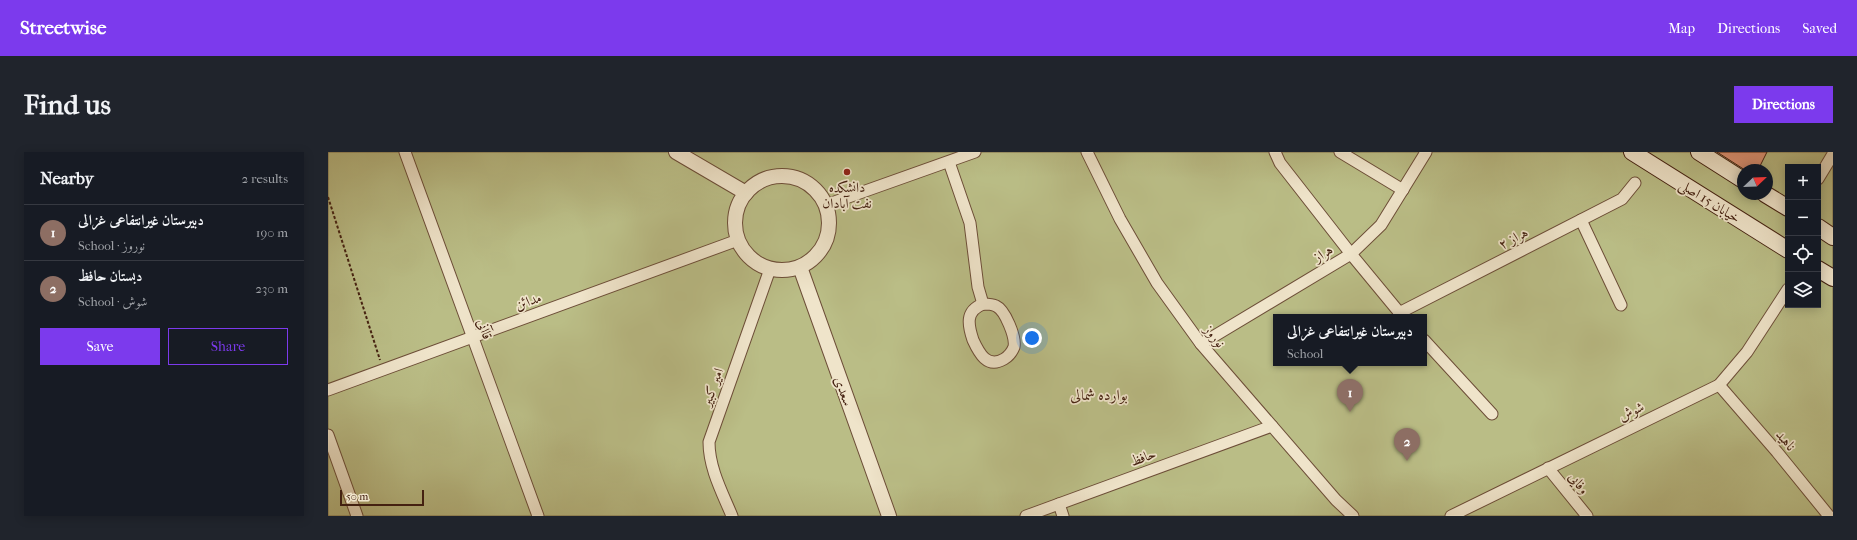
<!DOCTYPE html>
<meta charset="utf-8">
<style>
body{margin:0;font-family:"IM FELL French Canon",Amiri,serif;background:#20242c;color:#f1f3f6}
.controls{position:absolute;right:12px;top:12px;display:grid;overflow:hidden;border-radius:0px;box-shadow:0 2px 10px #0003}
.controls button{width:36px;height:36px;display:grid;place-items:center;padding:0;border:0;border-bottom:1px solid #363941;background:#171b24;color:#f1f3f6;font:20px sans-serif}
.compass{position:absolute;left:1409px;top:12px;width:36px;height:36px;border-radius:50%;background:#171b24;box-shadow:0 2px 10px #0003;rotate:67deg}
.scale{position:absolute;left:12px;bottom:10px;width:84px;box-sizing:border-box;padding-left:4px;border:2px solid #442111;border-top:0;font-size:11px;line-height:14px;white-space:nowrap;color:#442111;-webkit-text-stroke:3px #efe4ca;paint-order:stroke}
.you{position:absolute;left:704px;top:186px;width:14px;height:14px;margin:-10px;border:3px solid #fff;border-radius:50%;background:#1a73e8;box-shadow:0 0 0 6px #1a73e833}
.badge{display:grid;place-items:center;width:26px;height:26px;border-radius:50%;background:#7c3aed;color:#fff;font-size:13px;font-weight:700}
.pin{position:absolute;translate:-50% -33px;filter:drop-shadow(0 1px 2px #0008)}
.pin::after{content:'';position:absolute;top:21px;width:14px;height:12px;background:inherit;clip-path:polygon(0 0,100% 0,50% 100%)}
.popup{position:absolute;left:945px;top:162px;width:154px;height:52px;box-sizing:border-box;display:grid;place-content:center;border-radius:0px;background:#171b24;filter:drop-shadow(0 1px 3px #0005);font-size:13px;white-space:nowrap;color:#9ea1a6}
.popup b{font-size:15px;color:#f1f3f6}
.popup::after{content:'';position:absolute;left:50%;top:100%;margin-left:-8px;border:8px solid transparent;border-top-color:#171b24}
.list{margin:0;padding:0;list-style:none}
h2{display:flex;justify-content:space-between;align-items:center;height:52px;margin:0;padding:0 16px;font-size:17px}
h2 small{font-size:13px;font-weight:400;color:#9ea1a6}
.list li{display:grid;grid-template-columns:26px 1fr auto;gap:12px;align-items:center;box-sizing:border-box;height:56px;padding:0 16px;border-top:1px solid #363941}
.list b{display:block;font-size:15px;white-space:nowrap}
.list p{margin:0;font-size:13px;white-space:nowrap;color:#9ea1a6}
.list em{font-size:13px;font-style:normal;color:#9ea1a6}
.actions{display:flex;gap:8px;padding:12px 16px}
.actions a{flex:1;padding:9px 0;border:1px solid #7c3aed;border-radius:0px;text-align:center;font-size:14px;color:#7c3aed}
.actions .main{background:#7c3aed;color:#fff}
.icon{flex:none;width:22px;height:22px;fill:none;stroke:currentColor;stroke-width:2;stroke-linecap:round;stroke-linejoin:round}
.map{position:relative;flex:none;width:1505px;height:364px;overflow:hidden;border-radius:0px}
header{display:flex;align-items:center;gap:24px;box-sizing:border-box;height:56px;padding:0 20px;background:#7c3aed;color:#fff}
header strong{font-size:19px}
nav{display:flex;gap:22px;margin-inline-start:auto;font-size:14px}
.intro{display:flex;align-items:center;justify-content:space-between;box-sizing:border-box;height:96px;padding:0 24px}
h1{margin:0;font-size:28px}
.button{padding:10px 18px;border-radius:0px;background:#7c3aed;color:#fff;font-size:14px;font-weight:700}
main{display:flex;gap:24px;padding:0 24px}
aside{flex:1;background:#171b24;border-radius:0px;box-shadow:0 2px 10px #0003}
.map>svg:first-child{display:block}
</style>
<header>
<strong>Streetwise</strong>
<nav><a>Map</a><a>Directions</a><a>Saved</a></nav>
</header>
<div class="intro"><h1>Find us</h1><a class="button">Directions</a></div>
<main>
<aside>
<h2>Nearby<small>2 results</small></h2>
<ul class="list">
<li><span class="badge" style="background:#8d6e63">1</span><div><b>دبیرستان غیرانتفاعی غزالی</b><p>School · نوروز</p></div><em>190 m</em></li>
<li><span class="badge" style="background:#8d6e63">2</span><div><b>دبستان حافظ</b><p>School · شوش</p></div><em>230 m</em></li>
</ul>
<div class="actions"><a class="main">Save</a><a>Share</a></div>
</aside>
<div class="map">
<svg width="1505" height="364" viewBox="0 0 1505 364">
<rect width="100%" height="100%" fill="#e7d6ad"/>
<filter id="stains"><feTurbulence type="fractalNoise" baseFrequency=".005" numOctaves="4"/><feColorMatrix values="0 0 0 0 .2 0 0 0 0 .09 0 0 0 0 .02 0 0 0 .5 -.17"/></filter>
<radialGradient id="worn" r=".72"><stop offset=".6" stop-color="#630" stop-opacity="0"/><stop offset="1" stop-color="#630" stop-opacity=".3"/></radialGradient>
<path fill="#babd86" stroke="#7f6f4c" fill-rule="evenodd" d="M0 0H1505V364H0ZM1460 15H1490V153H1460ZM1415 18H1439V42H1415ZM948 165H1096V211H948Z"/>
<polygon fill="#e19679" stroke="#442111" points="1389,0 1439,0 1430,18 1417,18"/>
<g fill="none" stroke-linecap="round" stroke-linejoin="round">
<defs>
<g id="minor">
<polyline points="77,0 210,364"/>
<polyline points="759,0 792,67 829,131 873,192 1008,348 1025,364"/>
<polyline points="947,0 952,11 1023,102 1075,165"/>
<polyline points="1012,0 1075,38"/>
<polyline points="621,10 642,71 650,135 655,152"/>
<polyline points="1490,27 1505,2"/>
<polyline points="498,53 647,0"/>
<polyline points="1253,68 1293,153"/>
<path d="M655 152C660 152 664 152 668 154 677 158 688 185 686 195 684 200 681 204 676 207 659 217 651 201 645 188 640 173 637 159 655 152Z"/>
<polyline points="1071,161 1294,47 1307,31"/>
<polyline points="1096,188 1164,262"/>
<polyline points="873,192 1023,102 1053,73 1098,0"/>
<polyline points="1391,233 1449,300 1501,364"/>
<polyline points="0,238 410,88"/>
<polyline points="0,283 29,364"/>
<polyline points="1220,316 1259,364"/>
<polyline points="731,352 735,364"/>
<path d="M404 364C394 340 381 316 381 290L442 117"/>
<polyline points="698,364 944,274"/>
<polyline points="1123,364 1391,233 1419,200 1460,137"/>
</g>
<g id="tertiary">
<polyline points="348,0 418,41"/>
<circle cx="454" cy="71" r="47"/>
<polyline points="472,115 561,364"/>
</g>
<g id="secondary">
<polyline points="1304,0 1460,98"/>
<polyline points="1371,0 1415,28"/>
<polyline points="1437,42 1460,56"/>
<polyline points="1490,75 1505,85"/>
<polyline points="1490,117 1505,126"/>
</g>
</defs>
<use href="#minor" stroke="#6d4e38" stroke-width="13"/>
<use href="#tertiary" stroke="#6d4e38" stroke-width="16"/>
<use href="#secondary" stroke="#442111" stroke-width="18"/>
<polyline stroke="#442111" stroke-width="2" stroke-dasharray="3 2" stroke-linecap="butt" points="0,45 52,208"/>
<use href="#minor" stroke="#efe4ca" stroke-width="11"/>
<use href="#tertiary" stroke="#efe4ca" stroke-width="14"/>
<use href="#secondary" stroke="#efe4ca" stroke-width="16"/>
</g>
<circle fill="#8f2418" stroke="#efe4ca" stroke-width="1.5" cx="519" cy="20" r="4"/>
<g text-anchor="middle" stroke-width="3.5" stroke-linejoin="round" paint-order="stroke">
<g font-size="14" fill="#442111" stroke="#efe4ca">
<text x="519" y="40">دانشکده<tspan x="519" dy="16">نفت آبادان</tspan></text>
</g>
<g font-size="14" fill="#442111" stroke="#efe4ca">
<text transform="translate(1382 49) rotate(32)" y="5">خیابان 15 اصلی</text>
<text transform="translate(1185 86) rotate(-27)" y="5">هراز ۲</text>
<text transform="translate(995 101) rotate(-31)" y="5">هراز</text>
<text transform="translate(200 149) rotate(-20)" y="5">مدائن</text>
<text transform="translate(157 177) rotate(70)" y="5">قاآنی</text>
<text transform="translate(887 184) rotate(51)" y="5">نوروز</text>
<text transform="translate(384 235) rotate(-70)" y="5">امیر کبیر</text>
<text transform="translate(516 239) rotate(70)" y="5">سعدی</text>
<text transform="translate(1303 259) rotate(-26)" y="5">شوش</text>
<text transform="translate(1458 288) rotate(50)" y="5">ناهید</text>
<text transform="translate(815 305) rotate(-20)" y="5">حافظ</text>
<text transform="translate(1251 331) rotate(51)" y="5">وفایی</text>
</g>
<g font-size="15" fill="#442111" stroke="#efe4ca">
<text x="771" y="248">بوارده شمالی</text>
</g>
</g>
<rect width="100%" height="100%" filter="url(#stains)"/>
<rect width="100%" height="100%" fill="url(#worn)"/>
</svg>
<div class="controls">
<button>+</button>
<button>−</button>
<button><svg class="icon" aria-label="locate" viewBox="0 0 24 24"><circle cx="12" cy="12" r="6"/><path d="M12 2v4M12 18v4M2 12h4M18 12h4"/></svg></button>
<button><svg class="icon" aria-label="layers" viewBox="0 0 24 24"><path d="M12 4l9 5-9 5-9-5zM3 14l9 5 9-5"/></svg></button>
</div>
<svg class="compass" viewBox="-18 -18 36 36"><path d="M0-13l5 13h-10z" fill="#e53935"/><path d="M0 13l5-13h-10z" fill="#9ea1a6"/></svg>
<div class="scale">50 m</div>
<div class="you"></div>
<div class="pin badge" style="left:1022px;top:260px;background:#8d6e63">1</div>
<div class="popup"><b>دبیرستان غیرانتفاعی غزالی</b>School</div>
<div class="pin badge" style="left:1079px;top:309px;background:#8d6e63">2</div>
</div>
</main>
